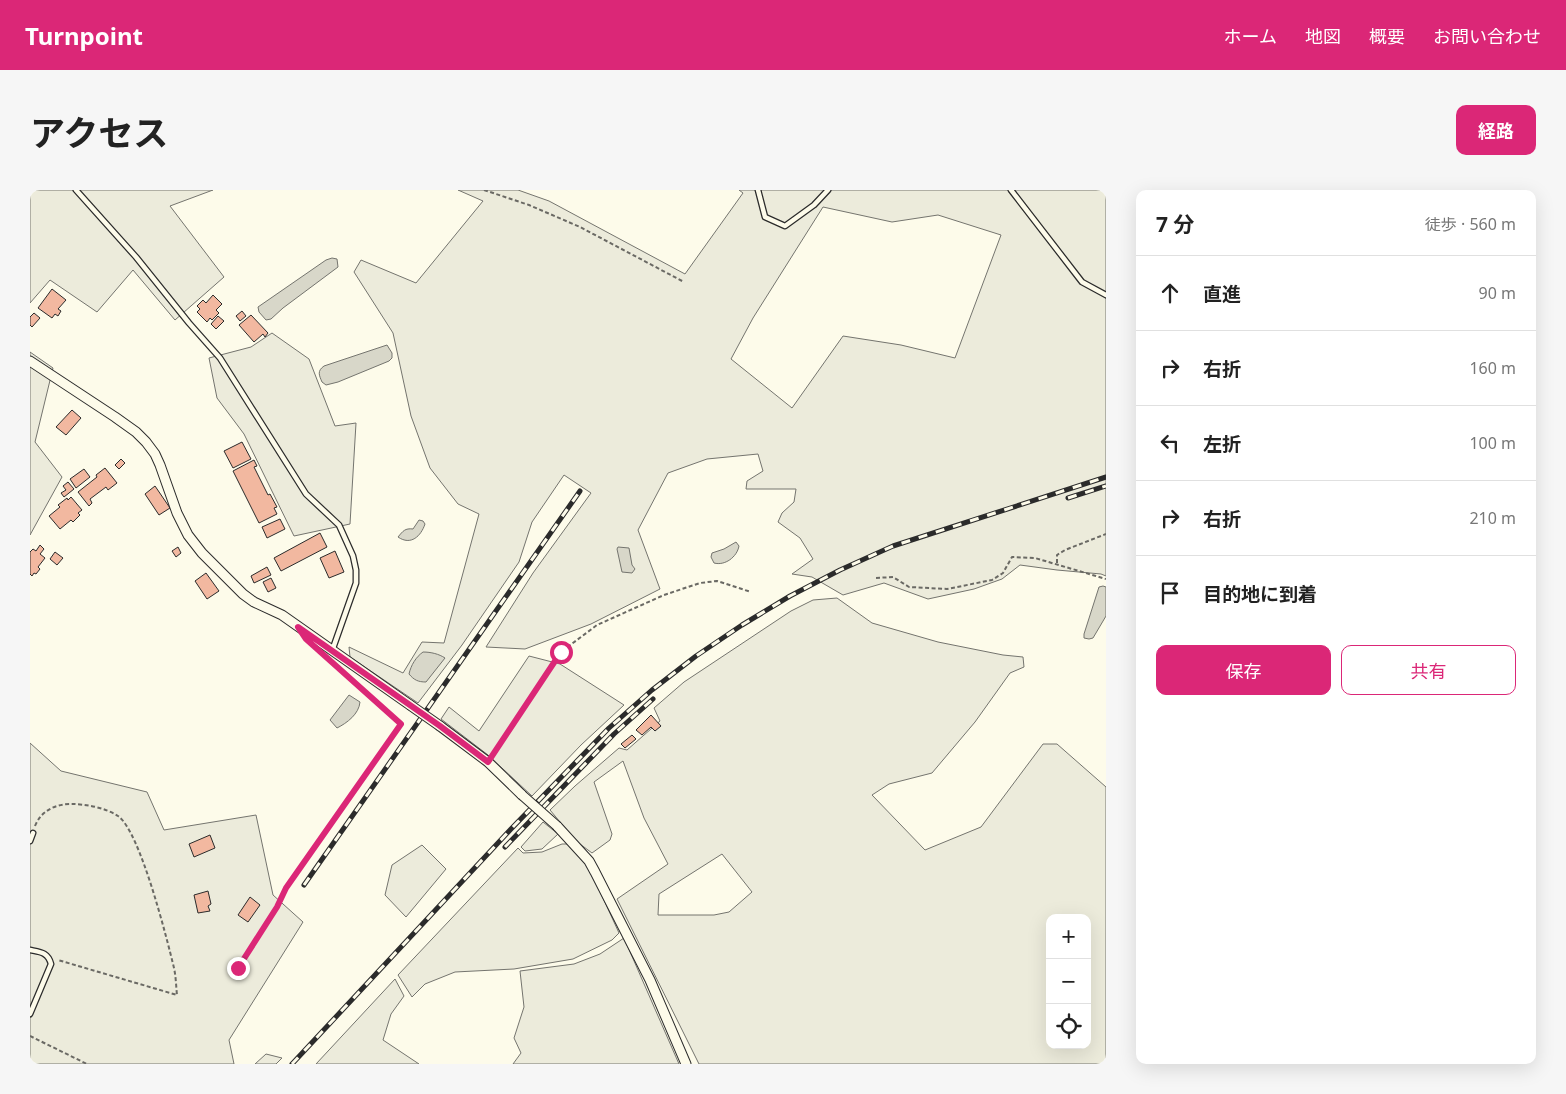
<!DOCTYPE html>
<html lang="ja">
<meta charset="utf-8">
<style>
body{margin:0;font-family:"Noto Sans","Noto Sans JP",sans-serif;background:#f6f6f6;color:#222}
.controls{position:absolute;right:15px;bottom:15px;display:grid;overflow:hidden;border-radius:10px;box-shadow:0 5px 20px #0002}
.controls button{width:45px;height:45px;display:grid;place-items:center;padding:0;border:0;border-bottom:1px solid #e0e0e0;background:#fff;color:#222;font:25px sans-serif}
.stop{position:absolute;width:15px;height:15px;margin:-11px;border:4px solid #db2777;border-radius:50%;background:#fff}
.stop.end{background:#db2777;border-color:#fff;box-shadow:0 1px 5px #0008}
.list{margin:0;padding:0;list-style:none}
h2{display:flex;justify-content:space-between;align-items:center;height:65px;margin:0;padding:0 20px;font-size:21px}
h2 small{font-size:16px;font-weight:400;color:#767676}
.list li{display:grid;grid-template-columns:32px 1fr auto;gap:15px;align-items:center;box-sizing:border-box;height:75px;padding:0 20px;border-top:1px solid #e0e0e0}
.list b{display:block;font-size:19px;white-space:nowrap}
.list em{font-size:16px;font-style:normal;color:#767676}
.actions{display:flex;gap:10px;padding:15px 20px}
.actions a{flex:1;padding:11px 0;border:1px solid #db2777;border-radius:10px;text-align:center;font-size:18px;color:#db2777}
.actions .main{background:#db2777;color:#fff}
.icon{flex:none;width:28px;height:28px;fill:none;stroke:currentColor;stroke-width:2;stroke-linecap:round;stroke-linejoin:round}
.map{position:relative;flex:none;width:1076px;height:874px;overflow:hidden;border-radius:10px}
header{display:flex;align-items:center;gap:30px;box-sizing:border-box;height:70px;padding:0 25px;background:#db2777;color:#fff}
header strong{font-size:24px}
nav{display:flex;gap:28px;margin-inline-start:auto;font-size:18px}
.intro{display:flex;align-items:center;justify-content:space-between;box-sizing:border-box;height:120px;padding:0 30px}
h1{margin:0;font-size:35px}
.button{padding:12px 22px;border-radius:10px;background:#db2777;color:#fff;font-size:18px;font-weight:700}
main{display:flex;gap:30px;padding:0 30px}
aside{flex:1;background:#fff;border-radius:10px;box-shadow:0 5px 20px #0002}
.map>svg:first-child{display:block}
</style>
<header>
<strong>Turnpoint</strong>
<nav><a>ホーム</a><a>地図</a><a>概要</a><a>お問い合わせ</a></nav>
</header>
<div class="intro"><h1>アクセス</h1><a class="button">経路</a></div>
<main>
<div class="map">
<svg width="1076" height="874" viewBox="0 0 1076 874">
<rect width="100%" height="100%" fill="#fdfbea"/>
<g fill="#ecebdb" stroke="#74746e" fill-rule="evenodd">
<polygon points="0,0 183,0 140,16 194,87 145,130 103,80 67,122 20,90 0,113"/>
<path d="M428 0H488L519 11 655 84 713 3 709 0H1076V386L1071 384 1027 380 990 375 972 389 944 399 898 409 854 393 813 405 782 387 762 384 783 369 770 348 748 332 752 323 764 312 766 299H716L717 291 733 281 728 264 677 269 638 283 608 340 630 399 561 434 495 459 456 457 503 383 561 303 534 285 502 332 489 372 432 455 388 513 320 467 319 457 373 483 392 452 414 453 449 324 428 314 400 278 381 226 363 143 324 82 331 70 386 93 453 11ZM793 17 862 32 908 25 971 45 925 168 871 155 813 146 762 218 701 169 723 128Z"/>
<polygon points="242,143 279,169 305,236 326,233 320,334 264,346 214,244 187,208 179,168 221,157"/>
<polygon points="0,162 23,178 5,252 32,287 0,345"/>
<path d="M807 408 842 433 908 452 973 465 993 467 994 477 980 483 945 532 902 583 859 594 842 605 895 660 951 637 1013 554H1027L1076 597V874H669L587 709 638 674 614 628 593 571 564 592 582 644 580 650 562 663 546 651 520 620 545 596 589 558 597 560 630 531 624 518 654 492 761 421 783 410ZM692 664 722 702 699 722 684 725H628L629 704ZM1020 728H1057V855H1020Z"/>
<polygon points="499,466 530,474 594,515 551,555 502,606 458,565 411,529 419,517 449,541"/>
<polygon points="0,553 31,581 117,602 134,640 226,625 243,705 273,732 199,850 204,874 0,874"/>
<polygon points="513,632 528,644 512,659 495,661 491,657"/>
<polygon points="532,654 539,654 557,673 589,743 582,750 543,769 484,779 425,782 395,794 382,807 368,785 488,658 493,663 512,662"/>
<polygon points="392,655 416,679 376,727 355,705 362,675"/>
<polygon points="594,748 649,874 483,874 491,863 484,848 494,817 490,781 544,774 570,764"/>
<polygon points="365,789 374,806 361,824 353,850 389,874 286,874"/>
<polygon points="236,864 252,868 246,874 225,874"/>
</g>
<g fill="#d8d7c9" stroke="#74746e">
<polygon points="302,68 307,69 308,77 253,118 241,129 236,130 229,122 228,117 296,70"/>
<path d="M357 155 362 163V168L359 171 308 192 296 195 292 192C289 185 287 181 294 176Z"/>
<path d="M389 330 393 331 395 334C391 346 381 356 368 347 373 341 375 338 383 339Z"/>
<path d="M706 352 709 356C707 367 695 376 684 373L681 367 682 363 694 359Z"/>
<polygon points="588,357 599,358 602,375 605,379 602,383 592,382 587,359"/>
<polygon points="1073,396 1076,397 1076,426 1063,448 1059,449 1054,448 1054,444 1069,397"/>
<path d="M393 462C401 462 409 464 415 468L396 492C388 492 384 490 379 484 381 475 386 467 393 462Z"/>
<path d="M319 505 330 512C329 524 317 533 307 538L300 530Z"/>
</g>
<g fill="#f2b8a0" stroke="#2b2b2b">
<polygon points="22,99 36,110 28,119 31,121 28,126 25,124 22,128 8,118"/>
<polygon points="183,105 192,114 186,120 189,123 182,130 180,128 177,132 167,122 170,119 167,116 173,110 176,113"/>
<polygon points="212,121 216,126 210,131 206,126"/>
<polygon points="4,123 10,128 2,137 0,135 0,127"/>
<polygon points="221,125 238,143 235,147 233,144 224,152 209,135"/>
<polygon points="188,126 194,131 186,139 181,134"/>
<polygon points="42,220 51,228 36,245 26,237"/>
<polygon points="212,252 221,269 203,278 194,261"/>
<polygon points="91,269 95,273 89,279 85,275"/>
<polygon points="224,270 227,276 224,277 238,305 240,304 247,317 244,318 247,324 229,333 203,281"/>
<polygon points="75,278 87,293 78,300 76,297 60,309 62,313 59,316 48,302 67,287 66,285"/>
<polygon points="54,279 60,287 46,298 40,289"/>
<polygon points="38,292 44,299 34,307 31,303 36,300 33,296"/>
<polygon points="125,296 140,318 129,325 115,304"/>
<polygon points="41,307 52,320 48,323 50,325 43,332 41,330 30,339 19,326 30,317 28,315 37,308 38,310"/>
<polygon points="250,329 255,339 237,348 232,337"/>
<polygon points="290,343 297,357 251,381 244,368"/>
<polygon points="10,355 14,359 10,364 15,368 8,377 10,379 6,384 4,383 2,386 0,384 0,362 3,359 6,361"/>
<polygon points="148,357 151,363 146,367 142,361"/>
<polygon points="305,361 314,382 299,388 290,368"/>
<polygon points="25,362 33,368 27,375 20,369"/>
<polygon points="237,377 241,385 224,393 221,386"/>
<polygon points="176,383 189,401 177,409 165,391"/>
<polygon points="241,388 246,398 238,402 233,392"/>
<polygon points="621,525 631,536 625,541 621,537 612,545 606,540"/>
<polygon points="602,545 606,549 595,558 591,554"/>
<polygon points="180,645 185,658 164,667 159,654"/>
<polygon points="178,701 181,714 178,716 180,721 168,723 164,705"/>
<polygon points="220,707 230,715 218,732 208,725"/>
</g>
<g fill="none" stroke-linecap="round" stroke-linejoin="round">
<defs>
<g id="service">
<polyline points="46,0 106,67 159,133 190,168 276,304 309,335 323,366 326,380 326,393 302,461"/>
<polyline points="728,0 735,27 755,36 784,15 798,0"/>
<polyline points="981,0 1052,92 1076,105"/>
<polyline points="0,651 3,643"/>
<path d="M0 760C10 762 18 762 21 774L0 824"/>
</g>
<g id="minor">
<polyline points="0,171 85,227 106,242 116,252 125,264 130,275 147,323 158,345 172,363 213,404 224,412 252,425 380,515"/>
<polyline points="410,536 458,572 492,605"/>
<polyline points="527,636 559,671 565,682 620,790 656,874"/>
</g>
</defs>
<use href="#service" stroke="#2b2b2b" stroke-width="7"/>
<use href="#minor" stroke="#2b2b2b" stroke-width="11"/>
<g stroke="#6a6964" stroke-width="2" stroke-dasharray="4 2.5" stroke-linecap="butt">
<polyline points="454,0 499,15 550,37 654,92"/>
<polyline points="1027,373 1027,365 1035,360 1076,344"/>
<polyline points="846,388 863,387 879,397 917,399 962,390 973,383 982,367 1005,368 1076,389"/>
<polyline points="464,564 531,462 567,435 634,405 670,393 687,391 721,402"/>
<path d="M5 636C11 621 25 614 41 614 56 614 76 618 88 626 110 641 137 749 144 778 146 787 146 796 147 805L28 770"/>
<polyline points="208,778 247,717 256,698 371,534 300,471"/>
<polyline points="0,846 57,874"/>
</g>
<use href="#service" stroke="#fdfbea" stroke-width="4.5"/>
<use href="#minor" stroke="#fdfbea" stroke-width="9"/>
<defs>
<g id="rail">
<polyline points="1038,308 1076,296"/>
<polyline points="475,657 584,544 623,509"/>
<polyline points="274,695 550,301"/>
<polyline points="262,874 481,639 579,538 622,500 666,466 712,435 760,406 810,380 863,356 1076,287"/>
</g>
</defs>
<use href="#rail" stroke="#2b2b2b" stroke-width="5"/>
<use href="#rail" stroke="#fdfbea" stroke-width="3" stroke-dasharray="9" stroke-linecap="butt"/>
<defs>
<g id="minor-bridge">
<polyline points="380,515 410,536"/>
<polyline points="492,605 527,636"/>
</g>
</defs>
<use href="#minor-bridge" stroke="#2b2b2b" stroke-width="11" stroke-linecap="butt"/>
<use href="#minor-bridge" stroke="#fdfbea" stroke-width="9"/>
</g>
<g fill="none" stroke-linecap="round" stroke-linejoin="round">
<polyline stroke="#db2777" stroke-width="6" points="208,778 247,717 256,698 371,534 276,449 268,437 410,536 458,572 531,462"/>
</g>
</svg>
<div class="controls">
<button>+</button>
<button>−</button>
<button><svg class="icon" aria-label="locate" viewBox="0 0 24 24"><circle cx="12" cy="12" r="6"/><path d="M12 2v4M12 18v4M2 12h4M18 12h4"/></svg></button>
</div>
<div class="stop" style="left:531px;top:462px"></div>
<div class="stop end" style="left:208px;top:778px"></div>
</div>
<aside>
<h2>7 分<small>徒歩 · 560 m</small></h2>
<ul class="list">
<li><svg class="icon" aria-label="ahead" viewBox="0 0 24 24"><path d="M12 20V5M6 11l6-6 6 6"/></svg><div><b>直進</b></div><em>90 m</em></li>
<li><svg class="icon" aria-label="right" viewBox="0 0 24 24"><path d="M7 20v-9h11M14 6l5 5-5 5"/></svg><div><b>右折</b></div><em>160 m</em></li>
<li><svg class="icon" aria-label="left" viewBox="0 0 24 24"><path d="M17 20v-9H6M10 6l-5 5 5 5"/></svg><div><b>左折</b></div><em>100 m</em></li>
<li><svg class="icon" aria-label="right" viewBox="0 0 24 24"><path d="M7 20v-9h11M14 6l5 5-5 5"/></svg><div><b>右折</b></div><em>210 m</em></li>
<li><svg class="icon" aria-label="arrive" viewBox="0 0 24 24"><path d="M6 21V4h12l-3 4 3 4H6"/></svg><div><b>目的地に到着</b></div></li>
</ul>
<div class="actions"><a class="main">保存</a><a>共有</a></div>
</aside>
</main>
